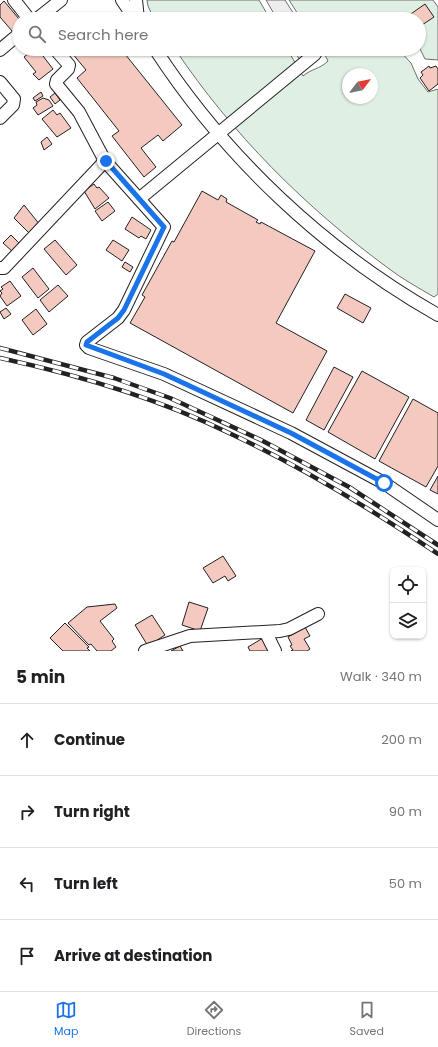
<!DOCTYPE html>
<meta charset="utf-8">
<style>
body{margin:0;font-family:Poppins,sans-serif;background:#f6f6f6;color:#202124}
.controls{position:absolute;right:12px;bottom:12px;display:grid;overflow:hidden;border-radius:8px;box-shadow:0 1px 3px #0004}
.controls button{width:36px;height:36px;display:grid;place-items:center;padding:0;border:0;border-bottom:1px solid #e0e0e0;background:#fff;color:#202124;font:20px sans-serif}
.compass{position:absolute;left:342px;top:68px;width:36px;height:36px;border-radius:50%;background:#fff;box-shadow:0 1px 3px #0004;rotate:58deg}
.stop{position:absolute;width:12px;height:12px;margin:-9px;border:3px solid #1a73e8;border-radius:50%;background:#fff}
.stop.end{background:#1a73e8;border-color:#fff;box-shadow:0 1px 4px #0008}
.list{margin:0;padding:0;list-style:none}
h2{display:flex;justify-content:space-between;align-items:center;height:52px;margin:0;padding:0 16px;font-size:17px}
h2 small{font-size:13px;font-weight:400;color:#757577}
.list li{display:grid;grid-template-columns:26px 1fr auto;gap:12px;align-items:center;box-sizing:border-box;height:72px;padding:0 16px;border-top:1px solid #e0e0e0}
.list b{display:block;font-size:15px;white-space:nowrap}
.list em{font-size:13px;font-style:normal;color:#757577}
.icon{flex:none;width:22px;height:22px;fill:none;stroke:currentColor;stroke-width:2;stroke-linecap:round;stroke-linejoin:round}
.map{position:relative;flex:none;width:438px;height:651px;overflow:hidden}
.search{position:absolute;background:#fff;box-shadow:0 1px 3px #0004;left:12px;right:12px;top:12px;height:44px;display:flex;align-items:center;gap:10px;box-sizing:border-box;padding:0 14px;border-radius:22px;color:#757577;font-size:15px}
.sheet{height:340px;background:#fff}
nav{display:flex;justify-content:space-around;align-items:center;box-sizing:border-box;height:56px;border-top:1px solid #e0e0e0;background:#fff;font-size:11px;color:#757577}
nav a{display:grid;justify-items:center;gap:2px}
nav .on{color:#1a73e8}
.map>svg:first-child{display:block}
</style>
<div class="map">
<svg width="438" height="651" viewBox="0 0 438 651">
<rect width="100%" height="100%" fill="#fff"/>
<g fill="#e0efe3" stroke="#6f6f6f" fill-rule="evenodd">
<polygon points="147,0 259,0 270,19 154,19 148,6"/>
<polygon points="289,0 433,0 438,7 438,60 425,59 419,47 419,19 301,19"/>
<path d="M175 49H287L303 76C311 69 320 69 328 61L322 49H398L411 63 418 79 428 92 438 89V294L434 297C419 288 402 279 388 268 305 207 232 134 175 49ZM348 74H372V98H348Z"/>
</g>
<g fill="#ededed" stroke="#6f6f6f">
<polygon points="266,0 285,0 297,19 277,19"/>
<polygon points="294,49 314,49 299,59"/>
</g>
<g fill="#f3c9c0" stroke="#222">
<polygon points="4,1 19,19 19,26 12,31 0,17 0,5"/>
<polygon points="425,4 434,17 419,27 419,19 410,19 408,16"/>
<polygon points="34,49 42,49 43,50 40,52 53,69 39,80 33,74 36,72 24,57"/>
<polygon points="77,49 121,49 182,125 163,141 158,135 141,148 156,167 144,177 112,136 119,131 77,78 86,70 72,53"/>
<polygon points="429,66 430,68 436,66 438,69 438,84 429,91 420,78 423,75 421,72"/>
<polygon points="41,92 43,96 35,101 33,98"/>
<polygon points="55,93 60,100 55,104 50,97"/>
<polygon points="43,98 49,100 53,106 38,115 33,108 37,105 36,102"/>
<polygon points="53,110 57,115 60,113 71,128 57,137 42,119"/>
<polygon points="47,137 52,144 44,150 41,142"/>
<polygon points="94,184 97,188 99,187 109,198 95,209 84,191"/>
<polygon points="202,191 218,200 221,195 227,199 226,202 258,220 256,222 260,224 261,222 315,251 276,323 327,351 293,413 130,323 145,297 142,295 172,241 174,242"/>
<polygon points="108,202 115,211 102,221 95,211"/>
<polygon points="24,205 40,225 30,234 14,218"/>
<polygon points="132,217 151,230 146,239 141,236 139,238 125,229"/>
<polygon points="11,235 20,244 13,252 3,243"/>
<polygon points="55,240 77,265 66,275 44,249"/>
<polygon points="113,240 129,250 122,261 106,250"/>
<polygon points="125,262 133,267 130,272 122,267"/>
<polygon points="33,268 49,289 38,298 22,277"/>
<polygon points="10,281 21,296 7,306 0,296 2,293 0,291 3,289 1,287"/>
<polygon points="58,285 68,296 49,312 40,300"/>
<polygon points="345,294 371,308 363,323 337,308"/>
<polygon points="6,308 11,314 4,319 0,312"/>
<polygon points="36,309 47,324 33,335 22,320"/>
<polygon points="334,367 353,377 324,430 306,420"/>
<polygon points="362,371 409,397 375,459 328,432"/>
<polygon points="413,399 438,413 438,466 426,487 379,461"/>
<polygon points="438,476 438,494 430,490"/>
<polygon points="223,556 236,576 228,581 225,576 213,583 203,568"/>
<polygon points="189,602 208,608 200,631 182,625"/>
<polygon points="115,604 117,608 100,621 114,639 112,641 116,647 111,651 97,651 91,644 89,645 68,623 87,607"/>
<polygon points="152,615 165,635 148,646 135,625"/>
<polygon points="65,623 89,647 87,648 90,651 63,651 50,638"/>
<polygon points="305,627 310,636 304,639 310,649 307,651 291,651 293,650 290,646 292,645 288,637"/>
<polygon points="263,638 272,651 250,651 248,647"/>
<polygon points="180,646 183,651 171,651"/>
</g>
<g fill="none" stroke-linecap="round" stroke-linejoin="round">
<defs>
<g id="minor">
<polyline points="14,0 29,19"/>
<polyline points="122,0 135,19"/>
<polyline points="136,0 138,19"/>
<polyline points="37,19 61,0"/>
<polyline points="55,49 69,65 68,69 57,80 56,84 79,112 105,161 164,227 124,310 118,318 87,342 86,345 89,348 164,374 291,433 384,483 438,520"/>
<path d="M155 49C226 158 325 251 438 315"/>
<polyline points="0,50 19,34"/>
<polyline points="0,82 14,99 13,105 0,118"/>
<polyline points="139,199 315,54"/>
<polyline points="0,268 4,268 105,161"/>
<polyline points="266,633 275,651"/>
<polyline points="145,651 190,636 280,631 289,629 318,614"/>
</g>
</defs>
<use href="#minor" stroke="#222" stroke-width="14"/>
<use href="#minor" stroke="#fff" stroke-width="12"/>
<defs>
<g id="rail">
<polyline points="0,348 114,378 170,398 261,440 349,487 438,545"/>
<path d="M0 358C78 375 157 398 229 433 302 467 371 509 438 554"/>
</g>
</defs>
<use href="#rail" stroke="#222" stroke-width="4.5"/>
<use href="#rail" stroke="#fff" stroke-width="3" stroke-dasharray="9" stroke-linecap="butt"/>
</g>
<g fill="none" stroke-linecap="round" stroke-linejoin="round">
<polyline stroke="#1a73e8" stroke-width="5" points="106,161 164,227 124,310 118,318 87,342 86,345 164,374 291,433 384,483"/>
</g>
</svg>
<div class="controls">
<button><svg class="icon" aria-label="locate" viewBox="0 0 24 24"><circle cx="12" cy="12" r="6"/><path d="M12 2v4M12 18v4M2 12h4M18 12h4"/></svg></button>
<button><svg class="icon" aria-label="layers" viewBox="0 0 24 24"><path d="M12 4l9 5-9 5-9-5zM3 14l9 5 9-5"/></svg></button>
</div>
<svg class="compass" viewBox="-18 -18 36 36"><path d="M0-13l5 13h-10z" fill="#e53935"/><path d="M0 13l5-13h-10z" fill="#757577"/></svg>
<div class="stop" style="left:384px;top:483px"></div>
<div class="stop end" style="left:106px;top:161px"></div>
<div class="search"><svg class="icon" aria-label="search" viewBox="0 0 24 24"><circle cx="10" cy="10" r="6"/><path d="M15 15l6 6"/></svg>Search here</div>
</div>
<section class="sheet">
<h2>5 min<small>Walk · 340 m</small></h2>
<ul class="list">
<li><svg class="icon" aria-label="ahead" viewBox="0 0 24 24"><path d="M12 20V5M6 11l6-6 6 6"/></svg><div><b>Continue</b></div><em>200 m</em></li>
<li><svg class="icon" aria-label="right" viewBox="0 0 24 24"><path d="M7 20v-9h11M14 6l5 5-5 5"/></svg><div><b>Turn right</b></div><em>90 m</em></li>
<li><svg class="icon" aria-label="left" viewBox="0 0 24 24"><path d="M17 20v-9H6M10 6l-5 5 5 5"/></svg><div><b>Turn left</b></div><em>50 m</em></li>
<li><svg class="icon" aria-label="arrive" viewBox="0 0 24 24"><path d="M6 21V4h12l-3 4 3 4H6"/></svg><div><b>Arrive at destination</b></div></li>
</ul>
</section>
<nav>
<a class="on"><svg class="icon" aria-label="map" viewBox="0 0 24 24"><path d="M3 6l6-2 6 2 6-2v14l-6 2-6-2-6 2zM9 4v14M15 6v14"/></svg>Map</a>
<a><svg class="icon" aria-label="directions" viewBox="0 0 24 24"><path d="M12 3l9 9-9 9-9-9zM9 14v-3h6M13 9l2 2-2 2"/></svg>Directions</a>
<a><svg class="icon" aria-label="saved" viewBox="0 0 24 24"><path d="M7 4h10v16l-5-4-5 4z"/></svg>Saved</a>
</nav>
